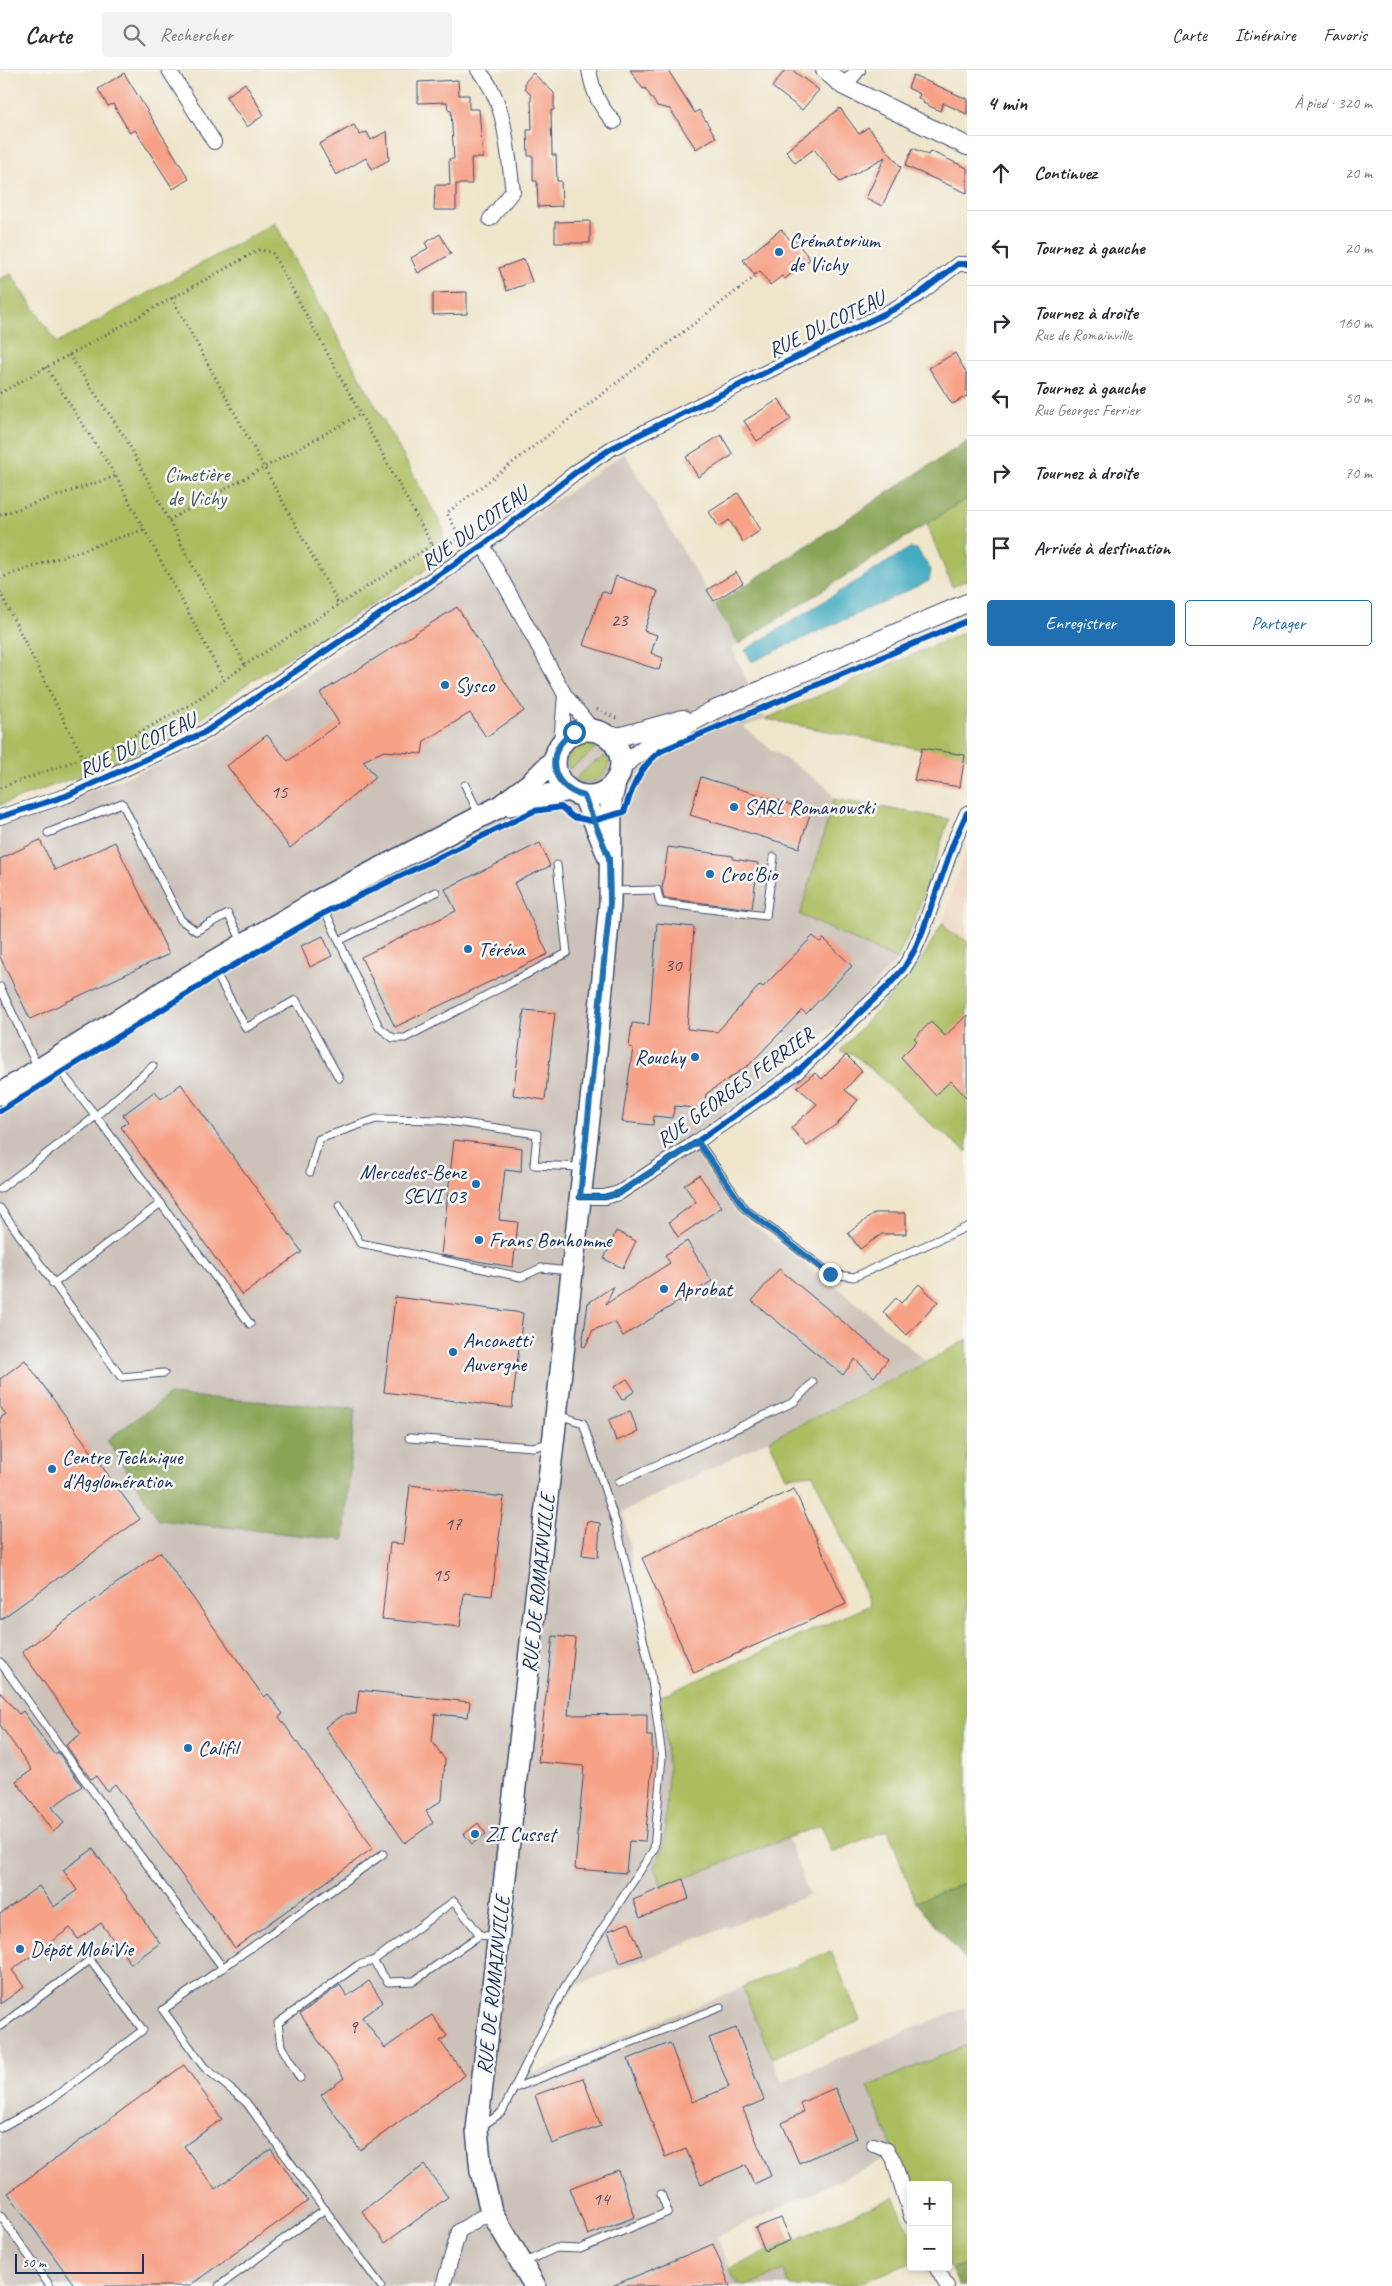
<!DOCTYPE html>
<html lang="fr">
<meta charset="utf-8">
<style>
body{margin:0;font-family:Caveat,sans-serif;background:#f2f2f3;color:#2b2b33}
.controls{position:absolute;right:15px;bottom:15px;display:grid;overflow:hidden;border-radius:5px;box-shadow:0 2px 8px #0003}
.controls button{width:45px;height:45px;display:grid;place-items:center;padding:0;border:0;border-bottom:1px solid #e1e1e2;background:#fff;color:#2b2b33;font:25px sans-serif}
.scale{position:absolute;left:15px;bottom:12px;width:129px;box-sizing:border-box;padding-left:5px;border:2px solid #1b2f5e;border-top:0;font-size:14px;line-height:18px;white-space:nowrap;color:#1b2f5e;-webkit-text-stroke:4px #f6f6f2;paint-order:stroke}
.stop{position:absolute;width:15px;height:15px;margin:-11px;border:4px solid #1f6fb2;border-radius:50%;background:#fff}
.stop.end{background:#1f6fb2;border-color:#fff;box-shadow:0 1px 5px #0008}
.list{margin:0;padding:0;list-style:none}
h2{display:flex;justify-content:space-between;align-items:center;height:65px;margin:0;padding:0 20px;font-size:21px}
h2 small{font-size:16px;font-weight:400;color:#7c7c81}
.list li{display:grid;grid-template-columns:32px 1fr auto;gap:15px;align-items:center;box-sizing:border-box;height:75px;padding:0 20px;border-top:1px solid #e1e1e2}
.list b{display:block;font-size:19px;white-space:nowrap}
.list p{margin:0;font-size:16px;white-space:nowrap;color:#7c7c81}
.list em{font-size:16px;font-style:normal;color:#7c7c81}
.actions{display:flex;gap:10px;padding:15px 20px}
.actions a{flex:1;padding:11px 0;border:1px solid #1f6fb2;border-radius:5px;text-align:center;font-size:18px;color:#1f6fb2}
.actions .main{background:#1f6fb2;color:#fff}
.icon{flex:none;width:28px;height:28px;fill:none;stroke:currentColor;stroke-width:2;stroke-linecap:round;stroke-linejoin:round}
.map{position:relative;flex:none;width:967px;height:2216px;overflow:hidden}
header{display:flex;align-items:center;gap:30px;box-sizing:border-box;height:70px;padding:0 25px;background:#fff;border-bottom:1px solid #e1e1e2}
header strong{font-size:24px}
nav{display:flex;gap:28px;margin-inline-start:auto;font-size:18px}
.search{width:350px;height:45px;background:#f2f2f3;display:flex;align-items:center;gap:12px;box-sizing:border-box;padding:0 18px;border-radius:5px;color:#7c7c81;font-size:19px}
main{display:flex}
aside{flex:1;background:#fff}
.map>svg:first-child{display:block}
</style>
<header>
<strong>Carte</strong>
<div class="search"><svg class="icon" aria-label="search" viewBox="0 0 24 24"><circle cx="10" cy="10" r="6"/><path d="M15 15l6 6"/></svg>Rechercher</div>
<nav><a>Carte</a><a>Itinéraire</a><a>Favoris</a></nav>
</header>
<main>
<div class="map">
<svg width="967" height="2216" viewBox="0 0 967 2216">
<rect width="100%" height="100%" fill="#f6f6f2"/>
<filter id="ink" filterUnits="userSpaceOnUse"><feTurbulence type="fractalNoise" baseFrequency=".02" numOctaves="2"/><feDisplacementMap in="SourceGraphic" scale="10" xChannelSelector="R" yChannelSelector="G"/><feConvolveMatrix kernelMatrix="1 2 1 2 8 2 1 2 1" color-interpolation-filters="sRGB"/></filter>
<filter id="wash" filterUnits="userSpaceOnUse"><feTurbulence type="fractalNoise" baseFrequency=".0096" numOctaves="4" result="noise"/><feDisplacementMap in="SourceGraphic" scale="20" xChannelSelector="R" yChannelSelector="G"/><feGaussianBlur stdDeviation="1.12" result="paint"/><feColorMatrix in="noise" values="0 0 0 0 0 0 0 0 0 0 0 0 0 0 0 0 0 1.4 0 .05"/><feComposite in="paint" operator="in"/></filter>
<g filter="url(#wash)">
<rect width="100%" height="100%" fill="#efe5cb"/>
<polygon fill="#eed6bb" points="967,777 967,871 947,860 943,852"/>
<g fill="#ccc2b9">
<polygon points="624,383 739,574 732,578 765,649 744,657 769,678 828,718 834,729 800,845 897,890 845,947 744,1028 686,1070 737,1143 843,1222 927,1292 623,1442 664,1652 668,1701 664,1775 655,1796 662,1817 788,1768 809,1825 570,1918 531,2004 742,1917 782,2012 965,1937 967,1941 967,1975 868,2016 897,2084 716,2167 739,2216 10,2216 0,2201 0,756 204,677"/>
<polygon points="784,2201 790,2216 746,2216"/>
</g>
<g fill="#acbd60" stroke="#64765f">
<polygon points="275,153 444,460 436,493 248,613 197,652 117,692 0,735 0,209 11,204 57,273"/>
<polygon points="967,428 967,510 952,517 927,454"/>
<polygon points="967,561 967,688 765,649"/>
<path d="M587 671 599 674 585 688 569 699C564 685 573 674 587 671Z"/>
<path d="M608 685C613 704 593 720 576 708L591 694Z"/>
<polygon points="834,729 949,749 914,852 897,890 800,845"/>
<polygon points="943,852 947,860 967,871 967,1082 931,1054 863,992 853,984 840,981 919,894"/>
<polygon points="967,1269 967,1812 916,1832 888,1760 832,1782 821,1755 662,1817 655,1796 664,1775 668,1701 664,1652 659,1627 870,1535 813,1404 786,1407 769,1370 927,1292"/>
<polygon points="831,1881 860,1950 772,1988 742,1917"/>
<polygon points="967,1975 967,2193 951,2200 948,2196 948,2115 911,2115 911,2124 868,2016"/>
<polygon points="894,2127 911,2166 911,2193 851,2216 790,2216 784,2201 746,2216 739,2216 729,2198"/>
</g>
<g fill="#89a456" stroke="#526a5a">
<polygon points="967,371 967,428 739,574 715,535"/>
<polygon points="169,1325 355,1338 344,1470 159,1450 107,1370"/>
<polygon points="967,1812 967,1891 916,1832"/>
<polygon points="967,2193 967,2216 960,2216 951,2200"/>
</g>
<polygon fill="#42acc1" stroke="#2e6e90" points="910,478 917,479 931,500 929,511 751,592 745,580"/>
<g id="blocks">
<g fill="#f7a186">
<polygon points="630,0 668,0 695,43 699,40 716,67 696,79 670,39 657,36 645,18 643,19"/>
<polygon points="785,0 792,0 819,20 802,40 772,17"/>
<polygon points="124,3 189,109 173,119 135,60 130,63 113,34 108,36 98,19"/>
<polygon points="533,3 554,23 554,40 551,40 552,85 556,85 557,111 561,111 562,136 538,137 537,111 533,111 533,86 528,86 527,60 532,60 531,25 525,19 525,12"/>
<polygon points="913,5 967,29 967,44 943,33 940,41 923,33 924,31 918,28 920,24 908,18"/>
<polygon points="458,10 459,25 469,25 469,39 479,39 483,88 471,88 472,114 456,114 456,140 434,140 435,115 450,115 449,89 454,89 451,41 448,40 447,32 418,33 418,12"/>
<polygon points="245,13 264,45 247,57 226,27"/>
<polygon points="840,38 859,64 868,57 901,97 882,136 866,128 885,87 840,112 814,79 795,93 786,81"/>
<polygon points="354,55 360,65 367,62 371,70 387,61 389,90 372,99 366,88 336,105 319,74"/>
<polygon points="913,78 928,85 930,81 967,98 967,123 905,96"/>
<polygon points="590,151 590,173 555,173 555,152"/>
<polygon points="781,159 791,171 794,169 810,189 785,209 782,206 770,215 760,201 755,205 743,190"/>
<polygon points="440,164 451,184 418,203 411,188 428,178 425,173"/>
<polygon points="524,189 532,212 507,221 499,198"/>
<polygon points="467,222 467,244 433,245 433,223"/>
<polygon points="955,283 967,304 967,326 952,334 929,298"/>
<polygon points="779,329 791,349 757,371 744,351"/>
<polygon points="721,365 733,385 698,407 686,387"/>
<polygon points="738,423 761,460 743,472 729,450 719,457 709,442"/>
<polygon points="736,502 743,513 714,531 707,520"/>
<polygon points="616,506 658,521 644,561 657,565 651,583 663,588 659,600 583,575 602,521 610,524"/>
<polygon points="457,537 524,641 486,667 470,643 424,671 422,684 384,681 363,691 376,707 290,778 227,696 267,665 288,691 339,653 320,623"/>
<polygon points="922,678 965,685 960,717 914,710"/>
<polygon points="701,707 811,741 799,778 690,745"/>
<polygon points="40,770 55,800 115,772 169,884 30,949 0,887 0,789"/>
<polygon points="540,773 550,796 514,813 548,884 395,957 361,887 456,841 445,819"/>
<polygon points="668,777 733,786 733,789 758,793 752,839 664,828 662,819"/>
<polygon points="657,853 694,857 687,959 717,962 760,915 763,917 813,866 820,872 824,869 852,896 806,944 802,940 749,995 706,1024 704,1039 675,1036 672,1048 654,1046 653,1055 622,1052 633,978 629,977 632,953 649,955"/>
<polygon points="323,866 332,886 310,897 301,876"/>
<polygon points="524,940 555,943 545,1030 513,1025"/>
<polygon points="967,945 967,1028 951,1011 935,1025 901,987 917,971 914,968 931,952 945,966"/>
<polygon points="846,985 862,1001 845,1020 858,1030 838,1053 807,1076 791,1058 817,1034 797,1017 815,1003 822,1009"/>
<polygon points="181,1014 302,1182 242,1225 121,1057 128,1052 123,1045 155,1021 161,1029"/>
<polygon points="454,1070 522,1078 521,1102 505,1100 499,1150 518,1152 513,1197 441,1185"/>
<polygon points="699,1105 722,1137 678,1167 669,1152 696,1132 684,1115"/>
<polygon points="875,1143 906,1143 906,1164 882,1164 860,1179 848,1163"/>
<polygon points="616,1161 636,1171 623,1198 604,1189"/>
<polygon points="687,1171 712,1211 623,1266 615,1252 593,1260 585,1277 582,1276 588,1233 614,1216 606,1234 670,1193 665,1185"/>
<polygon points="779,1199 888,1289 874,1307 855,1289 843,1305 752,1231"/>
<polygon points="919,1214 938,1232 907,1265 883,1242 896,1228 901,1233"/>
<polygon points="395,1227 523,1243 512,1338 384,1322"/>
<polygon points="25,1290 140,1449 0,1550 0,1348 6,1344 0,1337 0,1309"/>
<polygon points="627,1309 635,1321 622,1330 614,1317"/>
<polygon points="630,1341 638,1362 616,1371 609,1350"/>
<polygon points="410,1415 504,1427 492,1526 464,1523 460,1557 382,1549 390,1473 403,1474"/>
<polygon points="794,1419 846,1534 694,1603 642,1488"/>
<polygon points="587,1451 600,1453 598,1487 582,1485"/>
<polygon points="160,1482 264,1627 268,1624 283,1644 279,1647 373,1778 235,1878 115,1714 107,1721 96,1706 91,1709 79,1694 66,1675 81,1664 22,1582"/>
<polygon points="553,1566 575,1568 568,1645 647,1644 647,1666 652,1666 652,1695 645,1772 629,1771 626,1803 575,1799 584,1696 538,1692"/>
<polygon points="359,1620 470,1632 468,1647 435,1644 432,1671 445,1690 442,1730 426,1741 433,1753 405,1773 325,1657 345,1644 356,1644"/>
<polygon points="0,1622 19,1644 23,1641 54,1684 58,1682 82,1716 52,1737 64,1753 53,1762 16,1711 32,1700 0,1655"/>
<polygon points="478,1753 486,1764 472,1774 464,1764"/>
<polygon points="93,1779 160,1873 131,1894 101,1853 78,1869 70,1858 12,1900 24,1917 0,1934 0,1844 39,1816 54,1837 77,1820 63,1800"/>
<polygon points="683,1809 689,1829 640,1848 633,1830"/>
<polygon points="629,1853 642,1885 620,1893 608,1861"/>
<polygon points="369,1911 383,1932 362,1947 385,1978 432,1945 447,1966 440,1971 465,2005 360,2080 321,2025 344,2008 300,1944 340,1915 347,1926"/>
<polygon points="736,1958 764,2030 743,2039 771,2106 754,2114 746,2095 701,2114 686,2079 665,2087 628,1989 670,1973 692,2032 729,2017 709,1968"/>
<polygon points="184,1995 222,2049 184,2076 215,2119 271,2079 308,2131 189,2216 75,2216 8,2123"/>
<polygon points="583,2008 601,2056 552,2074 535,2025"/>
<polygon points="835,2018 857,2068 799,2093 782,2053 803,2042 800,2033"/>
<polygon points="424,2095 448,2127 385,2173 362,2141"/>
<polygon points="618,2100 635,2147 588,2165 570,2118"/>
<polygon points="781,2148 791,2170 765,2181 755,2158"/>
<polygon points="713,2174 730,2216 612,2216"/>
</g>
</g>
</g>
<g filter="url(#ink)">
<use href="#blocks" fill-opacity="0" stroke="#3b4a6e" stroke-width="1"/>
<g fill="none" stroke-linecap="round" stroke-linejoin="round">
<defs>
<g id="service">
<polyline points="465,715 479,744"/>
<polyline points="48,763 122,733 181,850 196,861 228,844 243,873"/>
<polyline points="613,821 657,820 660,833 766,846 774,787"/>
<polyline points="321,832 339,871 436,822"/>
<polyline points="339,871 379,957 393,968 405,968 567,883 557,795"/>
<polyline points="212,896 246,958 296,930 339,1008"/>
<polyline points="0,917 38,998"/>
<polyline points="54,993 96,1046 250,1254"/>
<polyline points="698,1071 745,1139 831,1204 854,1207 967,1157"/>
<polyline points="310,1102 319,1069 376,1049 442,1050 537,1064 534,1095 581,1097"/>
<polyline points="0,1119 96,1046 153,996"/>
<polyline points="339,1135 360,1173 521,1207 541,1198 569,1201"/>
<polyline points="0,1138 121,1307 164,1303"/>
<polyline points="53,1214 161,1133"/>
<polyline points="409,1368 533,1377 551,1373"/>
<polyline points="619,1412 794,1332 813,1312"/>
<polyline points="0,1592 75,1697 223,1898"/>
<polyline points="480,1865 454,1831 373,1891 388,1912 414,1911 480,1865 496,1867"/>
<polyline points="0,1956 90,1890 143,1960 49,2031 0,2058"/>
<polyline points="300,2008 281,1976 278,1953 358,1895 373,1891"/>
<polyline points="515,2018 721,1937"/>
<polyline points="481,2057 502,2042 564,1918 654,1779 662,1687 651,1603 617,1457 583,1353 559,1345"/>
<polyline points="0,2145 50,2216"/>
<polyline points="525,2192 556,2178 580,2179 668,2142 661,2124"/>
<polyline points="219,2216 325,2139"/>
<polyline points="381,2216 246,2032 204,1997 163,1940 383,1784"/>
</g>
<g id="minor">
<polyline points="169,0 214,72"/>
<path d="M478 0C507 31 507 81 513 121L490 149"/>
<path d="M589 0C593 22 599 36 614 52"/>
<polyline points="844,16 858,0"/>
<polyline points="483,475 565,625 592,659"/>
<polyline points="561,673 565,625"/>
<polyline points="0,747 66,726 205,662 483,475 576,402 612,378 894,239 918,225 958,194 967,194"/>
<polyline points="580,1127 605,1127 619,1123 698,1071 797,1002 887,917 904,898 914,881 923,860 953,774 967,743"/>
<polyline points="874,2075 887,2080 894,2091 911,2147"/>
<polyline points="936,2197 947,2216"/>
<polyline points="443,2216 459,2161 491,2141"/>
</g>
<g id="tertiary">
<polyline points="825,0 844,16 967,76"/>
<polyline points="608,666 622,666 683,649"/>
<polyline points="621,697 645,678 712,641 967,533"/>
</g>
<g id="primary">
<circle cx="588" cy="693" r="33"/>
<polyline points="584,726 609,788"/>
<polyline points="509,735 568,720"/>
<polyline points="0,1024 174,915 319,830 499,737 532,712 555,689"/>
<polyline points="535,2216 491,2141 481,2101 477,2060 594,1003 610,833 611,730 615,713"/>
</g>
</defs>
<use href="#service" stroke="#3b4a6e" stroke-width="9"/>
<use href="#minor" stroke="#3b4a6e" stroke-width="16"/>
<use href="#tertiary" stroke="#3b4a6e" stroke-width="20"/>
<use href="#primary" stroke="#3b4a6e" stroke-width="24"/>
<g stroke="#3b4a6e" stroke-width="3" stroke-dasharray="1 4" stroke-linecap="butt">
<polyline points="172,228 339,535"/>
<polyline points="69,285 126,369 245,595"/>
<polyline points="46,297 116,406 224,610"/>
<polyline points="0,323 259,180 272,182 432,475 245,595 190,635 110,678 0,718"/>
<polyline points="0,445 116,406"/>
<polyline points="169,450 361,344"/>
<polyline points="432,475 448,475 460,467 447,443 756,206"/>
<polyline points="0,508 145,459"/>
<polyline points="0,522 83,688"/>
<polyline points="597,639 616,648"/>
</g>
<use href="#service" stroke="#fff" stroke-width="7"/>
<use href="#minor" stroke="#fff" stroke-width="14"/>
<use href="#tertiary" stroke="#fff" stroke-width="18"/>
<use href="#primary" stroke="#fff" stroke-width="21"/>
<defs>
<g id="cycleway">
<polyline points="0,747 66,726 205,662 483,475 576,402 612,378 894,239 918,225 958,194 967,194"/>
<path d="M0 1041 217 905 326 842 534 741 561 737 573 747 592 751 624 742C632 718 640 696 661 681L967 551"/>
<polyline points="580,1127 605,1127 619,1123 698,1071 797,1002 887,917 904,898 914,881 923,860 953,774 967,743"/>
</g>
</defs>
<use href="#cycleway" stroke="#f6f6f2" stroke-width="9"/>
<use href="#cycleway" stroke="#0057b8" stroke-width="6"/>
</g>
</g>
<g fill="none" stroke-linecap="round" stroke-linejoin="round" filter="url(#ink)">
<path stroke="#1f6fb2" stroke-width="6" d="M574 662C543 680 550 718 584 726L609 788 610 833 580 1127H605L619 1123 698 1072 745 1139 830 1204"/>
</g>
<g fill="#1f6fb2" stroke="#f6f6f2" stroke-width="2">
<circle cx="779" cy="182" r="5"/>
<circle cx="445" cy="615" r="5"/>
<circle cx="734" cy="737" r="5"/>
<circle cx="710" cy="804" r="5"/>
<circle cx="468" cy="879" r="5"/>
<circle cx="695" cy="987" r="5"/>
<circle cx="476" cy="1114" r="5"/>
<circle cx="479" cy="1170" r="5"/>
<circle cx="664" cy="1219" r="5"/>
<circle cx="453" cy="1282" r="5"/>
<circle cx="52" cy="1399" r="5"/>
<circle cx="188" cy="1678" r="5"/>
<circle cx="475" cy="1764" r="5"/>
<circle cx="20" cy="1879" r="5"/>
</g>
<g text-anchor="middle" stroke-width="5" stroke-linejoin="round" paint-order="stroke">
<g font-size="19" fill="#524c68">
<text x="619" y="556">23</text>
<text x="279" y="728">15</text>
<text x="673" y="901">30</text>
<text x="453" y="1460">17</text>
<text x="441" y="1511">15</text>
<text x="353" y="1963">9</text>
<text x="601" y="2135">14</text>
</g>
<g font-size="21" fill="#1b2f5e" stroke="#f6f6f2" text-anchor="start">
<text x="789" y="177">Crématorium<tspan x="789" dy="24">de Vichy</tspan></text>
<text x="455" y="622">Sysco</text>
<text x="744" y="744">SARL Romanowski</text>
<text x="720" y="811">Croc'Bio</text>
<text x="478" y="886">Téréva</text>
<text x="685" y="994" text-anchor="end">Rouchy</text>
<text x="466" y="1109" text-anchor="end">Mercedes-Benz<tspan x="466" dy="24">SEVI 03</tspan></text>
<text x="489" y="1177">Frans Bonhomme</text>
<text x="674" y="1226">Aprobat</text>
<text x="463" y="1277">Anconetti<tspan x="463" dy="24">Auvergne</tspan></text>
<text x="62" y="1394">Centre Technique<tspan x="62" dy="24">d'Agglomération</tspan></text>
<text x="198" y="1685">Califil</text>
<text x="485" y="1771">ZI Cusset</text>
<text x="30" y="1886">Dépôt MobiVie</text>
</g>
<g font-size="21" fill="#1b2f5e" stroke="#f6f6f2">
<text transform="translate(826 254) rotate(-26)" y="7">RUE DU COTEAU</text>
<text transform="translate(474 458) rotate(-36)" y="7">RUE DU COTEAU</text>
<text transform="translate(137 675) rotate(-25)" y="7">RUE DU COTEAU</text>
<text transform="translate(735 1017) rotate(-36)" y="7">RUE GEORGES FERRIER</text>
<text transform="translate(538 1513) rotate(-84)" y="7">RUE DE ROMAINVILLE</text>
<text transform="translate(493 1915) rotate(-84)" y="7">RUE DE ROMAINVILLE</text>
</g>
<g font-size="21" fill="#465a5f" stroke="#f6f6f2">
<text x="197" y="411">Cimetière<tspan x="197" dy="24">de Vichy</tspan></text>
</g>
</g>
</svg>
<div class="controls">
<button>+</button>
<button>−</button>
</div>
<div class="scale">50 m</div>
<div class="stop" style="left:574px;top:662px"></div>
<div class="stop end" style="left:830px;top:1204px"></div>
</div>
<aside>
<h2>4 min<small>À pied · 320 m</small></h2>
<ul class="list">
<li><svg class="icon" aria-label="ahead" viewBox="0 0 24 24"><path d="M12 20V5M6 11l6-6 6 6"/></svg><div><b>Continuez</b></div><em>20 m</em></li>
<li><svg class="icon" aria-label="left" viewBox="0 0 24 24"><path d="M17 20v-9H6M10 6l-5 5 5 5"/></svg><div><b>Tournez à gauche</b></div><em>20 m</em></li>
<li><svg class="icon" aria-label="right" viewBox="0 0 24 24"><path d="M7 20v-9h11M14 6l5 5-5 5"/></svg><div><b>Tournez à droite</b><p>Rue de Romainville</p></div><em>160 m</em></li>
<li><svg class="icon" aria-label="left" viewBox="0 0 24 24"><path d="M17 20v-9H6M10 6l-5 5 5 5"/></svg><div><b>Tournez à gauche</b><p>Rue Georges Ferrier</p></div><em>50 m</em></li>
<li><svg class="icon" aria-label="right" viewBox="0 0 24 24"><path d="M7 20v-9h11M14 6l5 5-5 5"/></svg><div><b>Tournez à droite</b></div><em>70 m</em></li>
<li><svg class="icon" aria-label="arrive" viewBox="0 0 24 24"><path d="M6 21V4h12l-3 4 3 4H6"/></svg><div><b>Arrivée à destination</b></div></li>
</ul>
<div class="actions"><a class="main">Enregistrer</a><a>Partager</a></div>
</aside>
</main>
